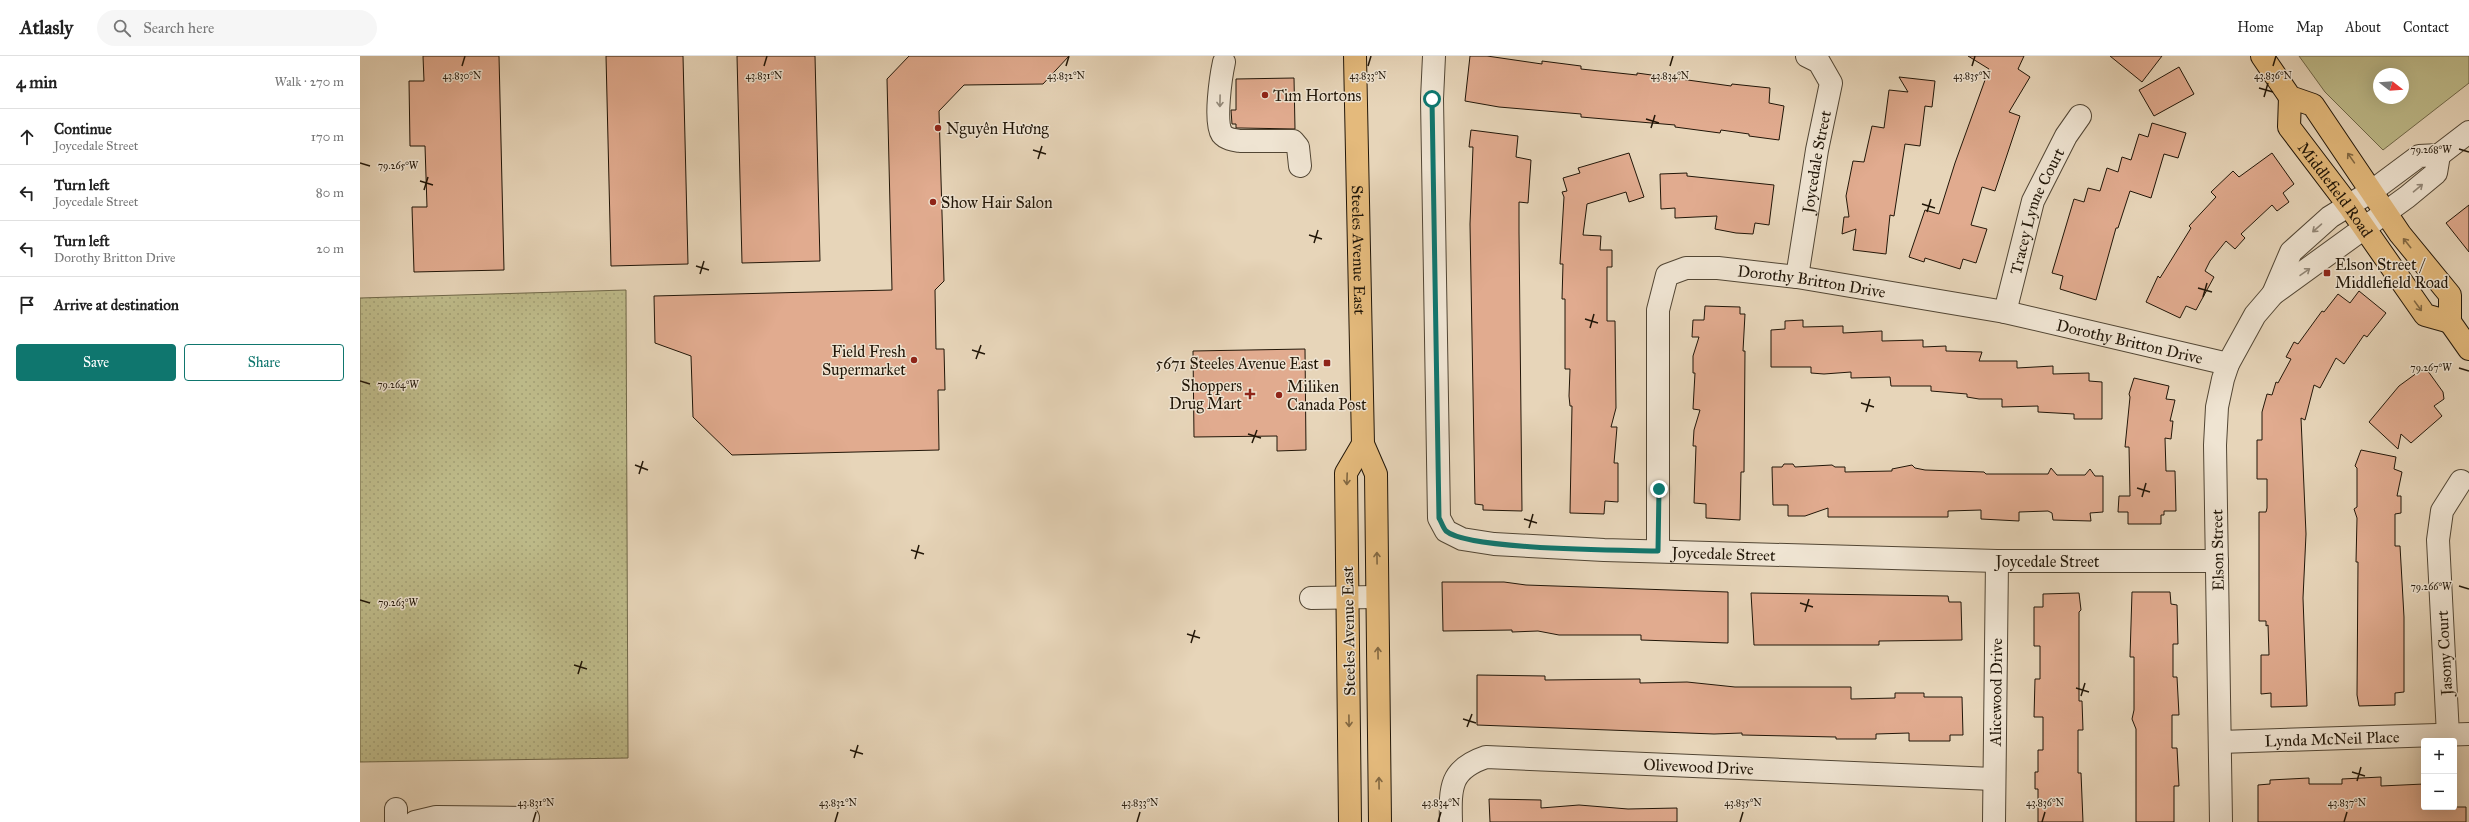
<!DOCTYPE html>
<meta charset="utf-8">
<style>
body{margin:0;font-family:"IM FELL Great Primer",serif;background:#f6f6f6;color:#222}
.controls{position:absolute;right:12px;bottom:12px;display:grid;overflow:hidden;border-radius:4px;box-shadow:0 4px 16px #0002}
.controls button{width:36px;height:36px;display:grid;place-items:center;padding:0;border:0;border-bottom:1px solid #e0e0e0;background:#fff;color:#222;font:20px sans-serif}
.compass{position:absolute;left:2013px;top:12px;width:36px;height:36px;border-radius:50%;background:#fff;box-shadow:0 4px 16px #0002;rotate:107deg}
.stop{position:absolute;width:12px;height:12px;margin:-9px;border:3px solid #0f766e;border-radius:50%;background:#fff}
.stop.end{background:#0f766e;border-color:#fff;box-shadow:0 1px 4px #0008}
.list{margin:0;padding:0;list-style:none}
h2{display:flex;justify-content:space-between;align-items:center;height:52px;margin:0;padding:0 16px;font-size:17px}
h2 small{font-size:13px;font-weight:400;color:#767676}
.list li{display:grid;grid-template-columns:26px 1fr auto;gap:12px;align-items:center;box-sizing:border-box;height:56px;padding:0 16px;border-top:1px solid #e0e0e0}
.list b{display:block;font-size:15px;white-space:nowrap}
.list p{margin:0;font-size:13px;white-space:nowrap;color:#767676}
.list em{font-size:13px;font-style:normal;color:#767676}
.actions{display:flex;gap:8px;padding:12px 16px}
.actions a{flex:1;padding:9px 0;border:1px solid #0f766e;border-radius:4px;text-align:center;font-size:14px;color:#0f766e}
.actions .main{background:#0f766e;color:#fff}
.icon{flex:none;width:22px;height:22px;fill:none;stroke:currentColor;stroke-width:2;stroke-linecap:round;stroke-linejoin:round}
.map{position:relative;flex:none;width:2109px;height:766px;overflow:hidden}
header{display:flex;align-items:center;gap:24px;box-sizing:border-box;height:56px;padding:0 20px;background:#fff;border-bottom:1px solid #e0e0e0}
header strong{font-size:19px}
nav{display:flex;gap:22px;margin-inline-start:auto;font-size:14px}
.search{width:280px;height:36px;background:#f6f6f6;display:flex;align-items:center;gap:10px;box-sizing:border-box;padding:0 14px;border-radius:22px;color:#767676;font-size:15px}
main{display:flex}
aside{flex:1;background:#fff}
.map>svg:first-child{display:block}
</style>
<header>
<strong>Atlasly</strong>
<div class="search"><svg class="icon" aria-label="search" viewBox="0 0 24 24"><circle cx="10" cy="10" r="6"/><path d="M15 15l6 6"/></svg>Search here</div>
<nav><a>Home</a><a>Map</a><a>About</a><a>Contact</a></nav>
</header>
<main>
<aside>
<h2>4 min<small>Walk · 270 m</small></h2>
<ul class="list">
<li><svg class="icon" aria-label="ahead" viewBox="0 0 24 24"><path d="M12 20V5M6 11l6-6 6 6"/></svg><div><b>Continue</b><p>Joycedale Street</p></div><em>170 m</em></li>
<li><svg class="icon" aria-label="left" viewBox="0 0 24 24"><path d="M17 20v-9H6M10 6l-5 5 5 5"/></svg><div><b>Turn left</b><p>Joycedale Street</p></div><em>80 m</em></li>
<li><svg class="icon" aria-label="left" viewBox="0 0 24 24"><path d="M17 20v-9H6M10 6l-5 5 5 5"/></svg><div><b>Turn left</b><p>Dorothy Britton Drive</p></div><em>20 m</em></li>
<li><svg class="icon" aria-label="arrive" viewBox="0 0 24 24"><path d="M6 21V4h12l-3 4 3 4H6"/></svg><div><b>Arrive at destination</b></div></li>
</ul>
<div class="actions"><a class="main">Save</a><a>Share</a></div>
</aside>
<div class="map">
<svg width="2109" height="766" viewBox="0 0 2109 766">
<defs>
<pattern id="grass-dots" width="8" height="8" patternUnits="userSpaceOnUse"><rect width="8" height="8" fill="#bebb8a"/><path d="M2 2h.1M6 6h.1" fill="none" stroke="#a3a076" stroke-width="1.8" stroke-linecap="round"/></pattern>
</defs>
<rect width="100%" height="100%" fill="#e7d5b9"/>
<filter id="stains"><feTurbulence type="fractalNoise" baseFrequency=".005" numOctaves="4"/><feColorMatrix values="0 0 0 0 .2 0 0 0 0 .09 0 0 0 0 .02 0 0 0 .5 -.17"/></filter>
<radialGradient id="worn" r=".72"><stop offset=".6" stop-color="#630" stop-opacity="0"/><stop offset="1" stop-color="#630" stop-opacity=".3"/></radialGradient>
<polygon fill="url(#grass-dots)" stroke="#706849" points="266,234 268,702 0,706 0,242"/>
<path fill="#bebb8a" stroke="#706849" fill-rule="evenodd" d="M1939 0H2109V27L2023 94 1965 36ZM2019 18H2043V42H2019Z"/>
<g fill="#e1ab8f" stroke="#211608">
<polygon points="63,0 139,0 144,214 54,216 52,151 67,151 65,90 50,90 49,25 64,25"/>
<polygon points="246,0 323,0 328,208 251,210"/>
<polygon points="377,0 455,0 460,205 382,207"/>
<polygon points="549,0 709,0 683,28 604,29 579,55 584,225 575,234 576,293 584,293 585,334 578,334 579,394 372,399 333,361 331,300 295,287 294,240 532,234 527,23"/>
<polygon points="1110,0 1127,0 1182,8 1182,5 1221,10 1221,13 1277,19 1277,17 1371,30 1372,28 1410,32 1409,47 1424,50 1419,84 1389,80 1389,78 1361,74 1360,77 1315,71 1315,69 1221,61 1221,58 1139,51 1105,45"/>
<polygon points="1608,0 1664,0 1658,13 1670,21 1649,56 1660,60 1635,135 1622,131 1611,169 1627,173 1616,207 1603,203 1600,213 1565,202 1564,206 1549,201 1565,154 1579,158 1595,107 1629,13"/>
<polygon points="1750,0 1802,0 1782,26"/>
<polygon points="1819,11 1834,38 1794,60 1779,34"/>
<polygon points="1539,21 1575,25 1572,51 1565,50 1560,90 1545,88 1534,160 1530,159 1526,198 1493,194 1496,173 1482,178 1484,161 1489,161 1486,140 1493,105 1504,106 1512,70 1524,72 1529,34 1548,36"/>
<polygon points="934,22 935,73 881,72 876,72 876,68 872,68 871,54 876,54 876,23"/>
<polygon points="1792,67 1826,77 1818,102 1804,98 1791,142 1770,135 1758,172 1756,172 1736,244 1700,233 1703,220 1692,217 1714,143 1724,146 1728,132 1740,135 1747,112 1758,116 1762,101 1771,104 1779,78 1788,81"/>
<polygon points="1111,74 1158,80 1156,101 1171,104 1168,147 1159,146 1159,176 1162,455 1123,454 1123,449 1115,448 1110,168 1113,91 1109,91"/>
<polygon points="1269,97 1284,141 1269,146 1266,136 1227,148 1223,179 1241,180 1240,194 1252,194 1252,211 1247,211 1247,265 1255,265 1256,352 1251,371 1257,371 1254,407 1258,407 1258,446 1245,445 1244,458 1210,457 1212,350 1210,350 1209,340 1210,313 1205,313 1205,243 1202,243 1203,208 1200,208 1204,141 1202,136 1207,135 1203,122 1220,117 1218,112"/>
<polygon points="1912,97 1934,128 1923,137 1929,146 1917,155 1912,149 1881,178 1885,182 1875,193 1866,185 1850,205 1845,215 1854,221 1836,254 1826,250 1820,262 1786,246 1798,220 1800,222 1831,172 1829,170 1856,141 1851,136 1873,115 1879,121"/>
<polygon points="1327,117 1327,120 1414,129 1409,169 1395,167 1393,178 1376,177 1355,173 1357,160 1315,162 1315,152 1301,153 1300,118"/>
<polygon points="2109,149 2109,196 2086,167"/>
<polygon points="1999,235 2026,257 2007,281 2004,279 1984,308 1976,302 1960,332 1954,329 1945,364 1941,362 1946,478 1943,542 1947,650 1911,651 1911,637 1901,638 1901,599 1909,599 1908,569 1906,570 1906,565 1899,565 1899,456 1906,456 1907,452 1907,423 1897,423 1897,384 1902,384 1902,356 1907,338 1912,339 1916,326 1918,327 1931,303 1926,301 1934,286 1938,288 1962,255 1964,256 1978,238 1990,247"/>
<polygon points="1345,250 1380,251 1380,258 1385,258 1383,295 1385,295 1384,416 1381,416 1380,464 1346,462 1346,448 1334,447 1336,390 1333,390 1334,374 1340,354 1333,353 1335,317 1333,317 1333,300 1339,281 1332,281 1333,264 1344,264"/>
<polygon points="1443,264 1443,271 1483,270 1483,277 1522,275 1522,285 1563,284 1563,291 1586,290 1586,295 1622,296 1619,305 1657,305 1657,312 1693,310 1693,318 1729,317 1729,325 1742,326 1742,363 1714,363 1714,358 1678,356 1678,350 1642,351 1642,343 1619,343 1607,341 1607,338 1571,335 1571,330 1531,330 1530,321 1491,322 1491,316 1464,318 1451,317 1451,311 1411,311 1411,274 1425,273 1425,265"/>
<polygon points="945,293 946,394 917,395 917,380 834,381 833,295"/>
<polygon points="2065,311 2083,336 2084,343 2074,350 2082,360 2051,387 2041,378 2038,393 2009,366 2039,330"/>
<polygon points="1774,322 1809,330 1806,343 1815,344 1810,365 1813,365 1811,383 1805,382 1806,415 1815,415 1816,455 1804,455 1804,459 1801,459 1801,468 1768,468 1768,456 1758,456 1759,440 1770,440 1769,391 1765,391 1770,341 1769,338"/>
<polygon points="2001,394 2036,401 2034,413 2042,416 2037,440 2041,440 2041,457 2035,458 2035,490 2040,490 2044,561 2044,636 2035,637 2035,649 1999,650 1997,639 1998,506 1996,506 1997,462 1994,453 1997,451 1997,412 1995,410"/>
<polygon points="1424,408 1433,408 1435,411 1472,409 1475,411 1485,411 1485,416 1532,415 1532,413 1552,409 1555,412 1565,414 1624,416 1626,418 1688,418 1691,412 1697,419 1725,419 1730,413 1735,420 1743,420 1743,456 1730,457 1731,465 1693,464 1692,457 1688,455 1659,456 1659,465 1621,463 1621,454 1588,455 1588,461 1468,461 1468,452 1445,460 1428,460 1428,449 1413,449 1412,411 1422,411"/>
<polygon points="1082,526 1144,526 1166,529 1368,536 1368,587 1281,584 1281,579 1199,579 1178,575 1152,576 1152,574 1083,575"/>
<polygon points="1772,536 1810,536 1811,548 1817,549 1818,588 1813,588 1813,621 1817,621 1819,659 1812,659 1812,692 1817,692 1819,730 1814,730 1814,766 1776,766 1776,673 1772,663 1774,654 1774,601 1770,601"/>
<polygon points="1391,537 1588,540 1589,546 1601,546 1602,584 1519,585 1519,589 1394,589"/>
<polygon points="1719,537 1721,554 1719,556 1719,645 1722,645 1723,674 1718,674 1718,717 1721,717 1723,766 1678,766 1678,733 1675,733 1675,716 1678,716 1678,694 1683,694 1683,661 1674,661 1675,623 1680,623 1680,590 1674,590 1674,551 1683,551 1683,538"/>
<polygon points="1117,619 1185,620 1185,624 1280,623 1280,627 1327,626 1375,631 1491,631 1491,643 1535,642 1535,637 1564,637 1564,641 1602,641 1603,679 1590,679 1590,685 1549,685 1549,677 1516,678 1516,683 1476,683 1476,681 1382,679 1382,677 1354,678 1117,669"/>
<polygon points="2021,721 2021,730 2064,728 2064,751 2106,751 2106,766 1898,766 1898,729 1910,728 1910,724 1949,722 1949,728 1982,728 1982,723"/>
<polygon points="1129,743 1181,744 1181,752 1219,749 1268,753 1317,752 1317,766 1130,766"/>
</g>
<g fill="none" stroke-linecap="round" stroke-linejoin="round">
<defs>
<g id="minor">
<path id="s1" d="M1074 0 1072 43 1079 462 1086 475 1102 483 1134 488 1244 494 1637 505H1857"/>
<path d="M864 6C861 20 854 66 862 78 866 83 874 84 880 85H933L938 91 940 110"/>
<path id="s2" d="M1437 221 1457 94 1471 27 1459 6 1447 0"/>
<polyline points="1913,238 1931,196 1970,161 2012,135 2059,100 2079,99 2109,76"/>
<path id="s3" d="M1645 256 1673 145 1706 80 1720 60"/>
<path id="s4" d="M1298 495V254L1307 219 1326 212H1358L1437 221 1645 256 1868 308"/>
<polyline points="951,542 1017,541"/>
<polyline points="2088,679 2078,484 2082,455 2101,425"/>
<path id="s5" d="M1860 686 2109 678"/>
<polyline points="36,753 36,766"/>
<polyline points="55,766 76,761 168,762"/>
<path id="s6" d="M1091 766C1090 731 1090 713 1126 701L1633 723"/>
<path id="s7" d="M1634 766 1637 505"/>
<polyline points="1861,766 1855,389 1857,351 1863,323 1868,308 1895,259 1913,238 2047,141 2076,117 2079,99"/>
</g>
<g id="major">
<path id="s8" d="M995 0 1003 388 1016 418 1020 766"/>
<polyline points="1902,0 1930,41 1953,49 2040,178 2090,239 2090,266 2109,293"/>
<path id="s9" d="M1930 41 1929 71 1989 150 2065 259 2090 266"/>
<polyline points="990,766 986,417 1003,388"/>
</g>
</defs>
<use href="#minor" stroke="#524634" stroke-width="24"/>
<use href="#major" stroke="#211608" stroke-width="24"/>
<use href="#minor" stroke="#efe4d2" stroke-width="22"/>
<use href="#major" stroke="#e4ba7c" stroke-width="22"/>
</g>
<defs><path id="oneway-shaft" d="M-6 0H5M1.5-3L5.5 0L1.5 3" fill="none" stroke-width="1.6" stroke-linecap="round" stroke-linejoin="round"/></defs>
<g stroke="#928777">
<use href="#oneway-shaft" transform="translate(860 45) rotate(91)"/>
<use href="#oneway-shaft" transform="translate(2058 132) rotate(-40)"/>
<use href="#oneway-shaft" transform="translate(1957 172) rotate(139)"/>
<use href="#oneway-shaft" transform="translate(1945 216) rotate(-35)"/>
</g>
<g stroke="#826842">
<use href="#oneway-shaft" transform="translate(1991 102) rotate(-125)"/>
<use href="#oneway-shaft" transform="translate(2047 187) rotate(-129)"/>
<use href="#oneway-shaft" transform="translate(2058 250) rotate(54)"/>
<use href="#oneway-shaft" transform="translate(987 423) rotate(92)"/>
<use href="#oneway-shaft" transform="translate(1017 502) rotate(-91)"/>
<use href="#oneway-shaft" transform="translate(1018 597) rotate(-91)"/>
<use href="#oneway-shaft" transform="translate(989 665) rotate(89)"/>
<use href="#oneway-shaft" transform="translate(1019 727) rotate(-91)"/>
</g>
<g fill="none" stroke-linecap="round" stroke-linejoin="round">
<path stroke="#0f766e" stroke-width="5" d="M1072 43 1079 462C1081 465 1083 472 1086 475 1108 494 1262 494 1298 495L1299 433"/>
</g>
<path fill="none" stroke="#211608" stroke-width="1.5" d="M102 10 105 0M404 10 407 0M706 10 709 0M1008 10 1011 0M1310 10 1313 0M1612 10 1615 0M1913 10 1916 0M1899 32 1913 36M1904 41 1908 27M1286 63 1299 67M1291 72 1295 59M2099 93 2109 96M673 94 686 98M678 103 682 90M0 107 10 110M60 125 73 129M64 134 68 121M1562 148 1575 152M1567 156 1571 143M949 179 962 183M954 187 958 174M336 210 349 214M340 218 344 205M1838 232 1852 236M1843 241 1847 227M1225 263 1238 267M1230 272 1234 258M612 294 625 298M616 303 621 289M2099 312 2109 315M0 325 10 328M1501 347 1514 351M1506 356 1510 343M888 378 901 382M892 387 897 374M275 409 288 414M279 418 283 405M1777 432 1790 436M1782 441 1786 427M1164 463 1177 467M1169 472 1173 458M551 494 564 498M555 503 559 489M2099 530 2109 533M0 544 10 547M1440 547 1453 551M1445 556 1449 543M827 578 840 582M831 587 835 574M214 609 227 613M218 618 222 605M1716 632 1729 636M1721 640 1725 627M1103 663 1116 667M1107 671 1112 658M490 694 503 698M494 702 498 689M1992 716 2005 720M1997 725 2001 711M173 766 176 756M475 766 478 756M777 766 780 756M1078 766 1081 756M1380 766 1383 756M1682 766 1685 756M1984 766 1987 756"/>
<g fill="#8f2418" stroke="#efe4d2" stroke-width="1.5">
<circle cx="905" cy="39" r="4"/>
<circle cx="578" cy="72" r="4"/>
<circle cx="573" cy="146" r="4"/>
<rect x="1963" y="213" width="8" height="8" rx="2"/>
<circle cx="554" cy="304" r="4"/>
<rect x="963" y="303" width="8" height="8" rx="2"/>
<path d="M888 332h4v4h4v4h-4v4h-4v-4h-4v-4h4z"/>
<circle cx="919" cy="339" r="4"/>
</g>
<g text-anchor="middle" stroke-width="3" stroke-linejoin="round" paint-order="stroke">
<g font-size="16" fill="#211608" stroke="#efe4d2" text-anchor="start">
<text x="913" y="45">Tim Hortons</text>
<text x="586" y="78">Nguyên Hương</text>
<text x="581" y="152">Show Hair Salon</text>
<text x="1975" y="214">Elson Street /<tspan x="1975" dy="18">Middlefield Road</tspan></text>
<text x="546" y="301" text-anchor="end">Field Fresh<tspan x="546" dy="18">Supermarket</tspan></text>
<text x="959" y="313" text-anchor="end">5671 Steeles Avenue East</text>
<text x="882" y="335" text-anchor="end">Shoppers<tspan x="882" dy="18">Drug Mart</tspan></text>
<text x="927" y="336">Miliken<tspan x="927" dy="18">Canada Post</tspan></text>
</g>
<g font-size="16" fill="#211608" stroke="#efe4d2">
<text dy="6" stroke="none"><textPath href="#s2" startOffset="117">Joycedale Street</textPath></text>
<text dy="6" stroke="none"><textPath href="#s9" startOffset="108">Middlefield Road</textPath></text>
<text dy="6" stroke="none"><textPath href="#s3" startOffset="106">Tracey Lynne Court</textPath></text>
<text dy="6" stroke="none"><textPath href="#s8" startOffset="194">Steeles Avenue East</textPath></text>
<text dy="6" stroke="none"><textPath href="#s4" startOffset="424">Dorothy Britton Drive</textPath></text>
<text dy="6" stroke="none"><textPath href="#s4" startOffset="748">Dorothy Britton Drive</textPath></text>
<text transform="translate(1857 494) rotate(-91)" y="6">Elson Street</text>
<text dy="6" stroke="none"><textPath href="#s1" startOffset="757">Joycedale Street</textPath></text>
<text dy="6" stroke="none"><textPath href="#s1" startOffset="1081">Joycedale Street</textPath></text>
<text transform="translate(988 575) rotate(-91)" y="6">Steeles Avenue East</text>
<text transform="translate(2084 597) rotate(-93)" y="6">Jasony Court</text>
<text dy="6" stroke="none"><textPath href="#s7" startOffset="130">Alicewood Drive</textPath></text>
<text dy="6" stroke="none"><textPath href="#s5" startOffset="112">Lynda McNeil Place</textPath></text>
<text dy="6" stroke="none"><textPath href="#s6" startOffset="295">Olivewood Drive</textPath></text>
</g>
</g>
<g font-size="10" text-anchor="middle" fill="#211608" stroke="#efe4d2" stroke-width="3" stroke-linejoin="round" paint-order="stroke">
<text x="102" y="23">43.830°N</text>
<text x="404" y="23">43.831°N</text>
<text x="706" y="23">43.832°N</text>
<text x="1008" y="23">43.833°N</text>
<text x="1310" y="23">43.834°N</text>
<text x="1612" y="23">43.835°N</text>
<text x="1913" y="23">43.836°N</text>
<text x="2071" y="97">79.268°W</text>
<text x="38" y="113">79.265°W</text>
<text x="2071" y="315">79.267°W</text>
<text x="38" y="332">79.264°W</text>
<text x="2071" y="534">79.266°W</text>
<text x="38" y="550">79.263°W</text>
<text x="176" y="750">43.831°N</text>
<text x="478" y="750">43.832°N</text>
<text x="780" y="750">43.833°N</text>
<text x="1081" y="750">43.834°N</text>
<text x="1383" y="750">43.835°N</text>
<text x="1685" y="750">43.836°N</text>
<text x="1987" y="750">43.837°N</text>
</g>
<rect width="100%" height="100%" filter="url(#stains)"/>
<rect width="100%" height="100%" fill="url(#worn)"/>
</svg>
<div class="controls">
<button>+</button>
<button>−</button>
</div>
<svg class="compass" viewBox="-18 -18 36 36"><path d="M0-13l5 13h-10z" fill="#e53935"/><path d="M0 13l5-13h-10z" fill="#767676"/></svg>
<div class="stop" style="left:1072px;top:43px"></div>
<div class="stop end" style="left:1299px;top:433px"></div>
</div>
</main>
